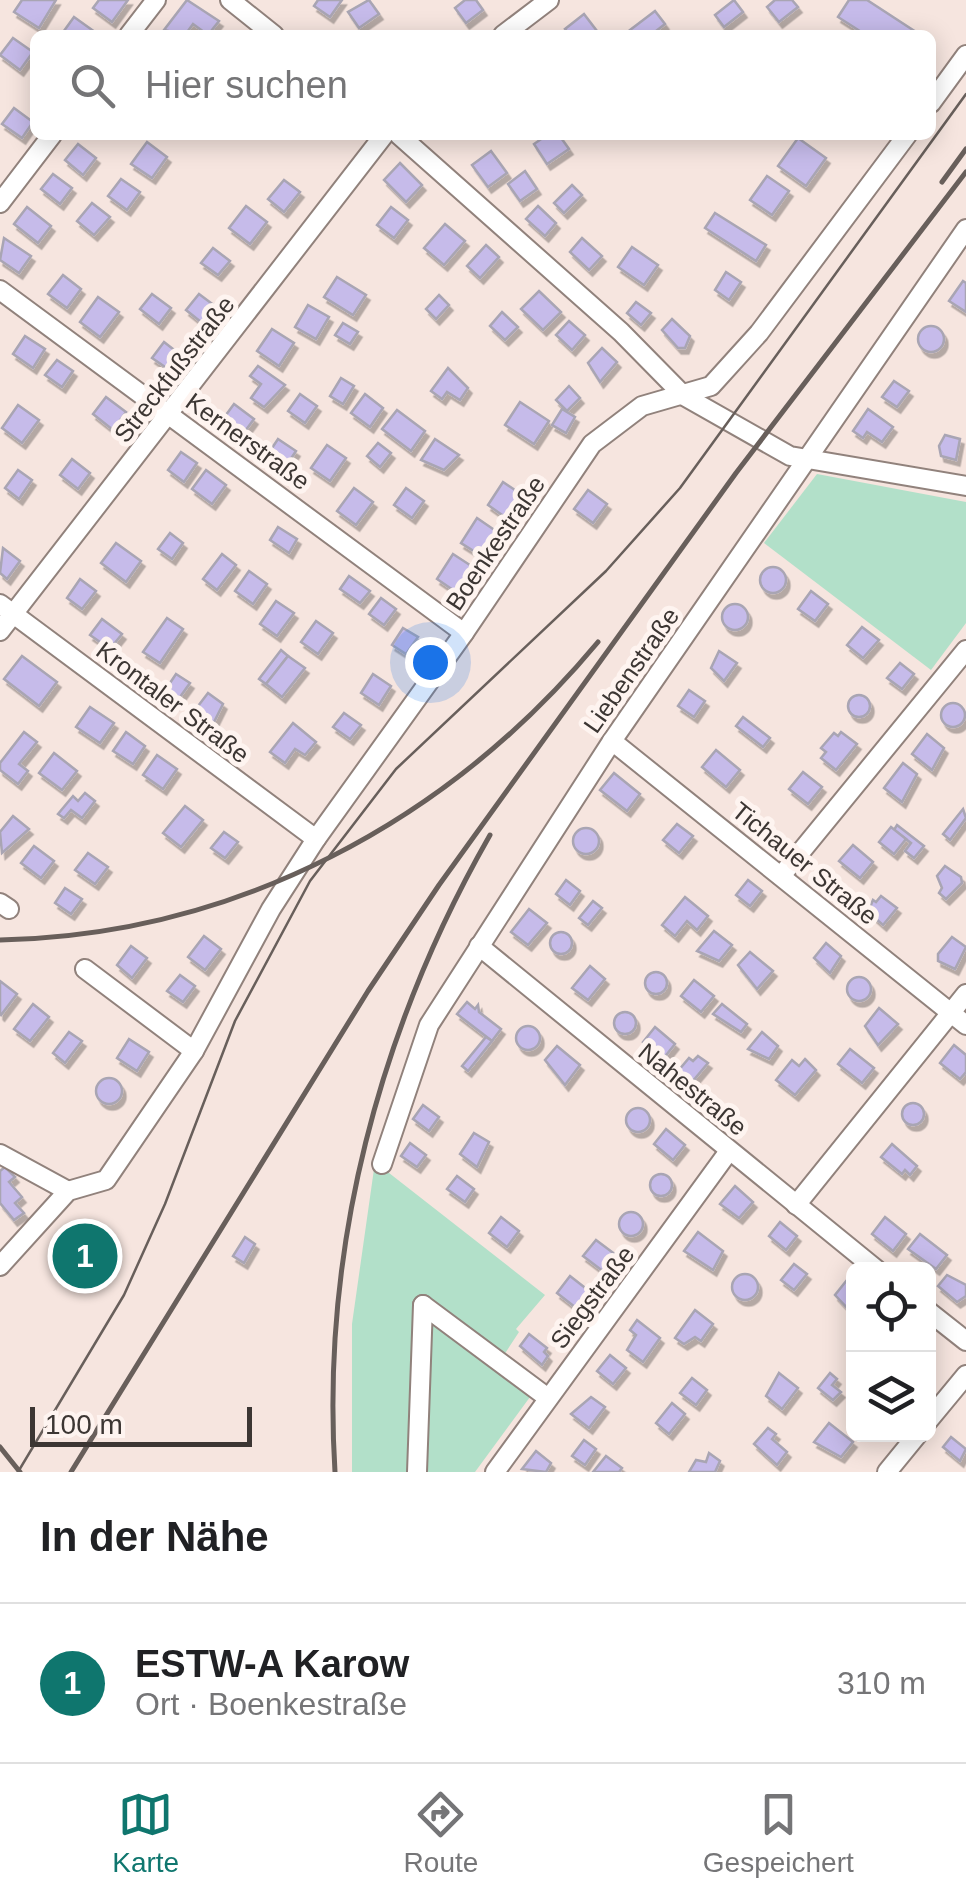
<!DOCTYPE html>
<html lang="de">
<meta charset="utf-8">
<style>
body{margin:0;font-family:Helvetica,sans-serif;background:#f2f2f2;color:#202124}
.controls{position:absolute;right:30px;bottom:30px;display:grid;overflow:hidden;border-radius:15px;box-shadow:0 5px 25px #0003}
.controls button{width:90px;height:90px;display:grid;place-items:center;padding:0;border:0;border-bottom:2px solid #e0e0e0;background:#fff;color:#202124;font:50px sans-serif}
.scale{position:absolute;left:30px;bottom:25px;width:222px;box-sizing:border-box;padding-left:10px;border:5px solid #3c3633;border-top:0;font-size:28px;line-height:35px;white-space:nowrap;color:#3c3633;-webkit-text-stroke:8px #fef4f0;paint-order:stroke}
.you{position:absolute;left:430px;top:662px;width:35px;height:35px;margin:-25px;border:8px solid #fff;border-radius:50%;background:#1a73e8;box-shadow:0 0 0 15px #1a73e833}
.badge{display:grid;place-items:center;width:65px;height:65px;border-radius:50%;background:#0f766e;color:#fff;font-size:32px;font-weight:700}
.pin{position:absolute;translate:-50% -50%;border:5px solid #fff;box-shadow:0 2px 10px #0006}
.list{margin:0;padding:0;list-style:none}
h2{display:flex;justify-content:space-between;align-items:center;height:130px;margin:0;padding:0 40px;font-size:42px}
h2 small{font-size:32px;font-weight:400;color:#757577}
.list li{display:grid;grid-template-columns:65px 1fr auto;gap:30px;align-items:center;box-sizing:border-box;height:160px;padding:0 40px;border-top:2px solid #e0e0e0}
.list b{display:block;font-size:38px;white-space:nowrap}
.list p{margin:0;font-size:32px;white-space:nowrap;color:#757577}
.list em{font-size:32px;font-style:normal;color:#757577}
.icon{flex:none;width:55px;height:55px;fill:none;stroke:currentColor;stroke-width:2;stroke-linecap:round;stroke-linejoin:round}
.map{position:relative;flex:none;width:966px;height:1472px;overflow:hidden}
.search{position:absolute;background:#fff;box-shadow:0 5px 25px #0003;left:30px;right:30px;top:30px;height:110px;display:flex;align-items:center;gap:25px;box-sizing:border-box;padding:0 35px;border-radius:15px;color:#757577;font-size:38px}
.sheet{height:290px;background:#fff}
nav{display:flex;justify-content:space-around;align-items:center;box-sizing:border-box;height:140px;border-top:2px solid #e0e0e0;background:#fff;font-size:28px;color:#757577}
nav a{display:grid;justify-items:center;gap:5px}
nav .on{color:#0f766e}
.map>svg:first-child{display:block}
</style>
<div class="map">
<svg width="966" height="1472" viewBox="0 0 966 1472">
<defs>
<filter id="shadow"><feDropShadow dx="3.5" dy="5.5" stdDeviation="0" flood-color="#0004"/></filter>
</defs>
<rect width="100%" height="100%" fill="#f6e5df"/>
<g fill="#b2e0c9">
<polygon points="817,474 966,502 966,623 931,670 764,543"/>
<polygon points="375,1162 545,1295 516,1329 519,1332 504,1355 541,1382 475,1472 352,1472 352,1324"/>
</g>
<g fill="#c6bbea" stroke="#a9a5b3" stroke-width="2.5" filter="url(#shadow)">
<polygon points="22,0 56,0 39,28 14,12"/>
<polygon points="99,0 128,0 112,22 93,8"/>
<polygon points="187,0 219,21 208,35 193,24 185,35 164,30"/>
<polygon points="318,0 342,0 330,17 314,6"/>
<polygon points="369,0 379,14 359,28 348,12"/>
<polygon points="465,0 476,0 483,10 466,23 455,8"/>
<polygon points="734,0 743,12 724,27 715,15"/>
<polygon points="775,0 792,0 798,7 779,22 767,7"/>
<polygon points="849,0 867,0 916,32 866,35 838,17"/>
<polygon points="655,11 665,24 651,35 634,35 630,30"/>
<polygon points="584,14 600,35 570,35 565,29"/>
<polygon points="74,17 95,32 93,35 61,35"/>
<polygon points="13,38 33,52 20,70 0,55"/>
<polygon points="14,108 33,122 22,138 2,124"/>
<polygon points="547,135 559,135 569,149 547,164 534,144"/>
<polygon points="798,138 826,158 806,186 778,166"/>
<polygon points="147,142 167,157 152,178 131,164"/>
<polygon points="78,144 96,158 83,175 65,160"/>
<polygon points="491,151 507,173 488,187 472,165"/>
<polygon points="400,163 422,185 406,202 384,180"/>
<polygon points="525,171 537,189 520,201 508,184"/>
<polygon points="53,174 72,188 60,204 41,189"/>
<polygon points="767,176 789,191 772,215 750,200"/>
<polygon points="121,179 140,192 127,210 108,196"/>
<polygon points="284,180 300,192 284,212 268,199"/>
<polygon points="572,185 582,195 564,213 554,203"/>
<polygon points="92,203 110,217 94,235 77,221"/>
<polygon points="246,206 267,222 250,244 229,228"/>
<polygon points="538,206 556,223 545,236 526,219"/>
<polygon points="27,207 51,226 38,243 14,224"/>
<polygon points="391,207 408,220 394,238 377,225"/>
<polygon points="715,213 766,245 756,261 705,228"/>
<polygon points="445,224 465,241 444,265 424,248"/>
<polygon points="4,238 31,256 19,273 0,260"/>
<polygon points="582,238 602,256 589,270 570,252"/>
<polygon points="486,245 499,257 480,278 467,266"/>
<polygon points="632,247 658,265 644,285 618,267"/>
<polygon points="213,248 230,261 218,275 201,263"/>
<polygon points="726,272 741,282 729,300 715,290"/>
<polygon points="63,275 81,289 67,308 48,294"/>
<polygon points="337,277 366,295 353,315 324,297"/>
<polygon points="963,281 966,283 966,312 949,301"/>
<polygon points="539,291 561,312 543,330 521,309"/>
<polygon points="152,294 171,308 159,324 140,309"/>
<polygon points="199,294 219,309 206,326 186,310"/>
<polygon points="439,295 449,305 436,319 426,309"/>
<polygon points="98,297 119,312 100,337 80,322"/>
<polygon points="636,302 651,313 641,325 627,313"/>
<polygon points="308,305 329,317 316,339 295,327"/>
<polygon points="502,312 518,327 505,340 490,326"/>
<polygon points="672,319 690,336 685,348 678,348 662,330"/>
<polygon points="569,321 585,335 572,350 556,335"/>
<polygon points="343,323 358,332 350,344 335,335"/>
<circle cx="931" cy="339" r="13"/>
<polygon points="272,329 294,343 279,366 257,351"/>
<polygon points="25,336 45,349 33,368 13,354"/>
<polygon points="164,342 182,356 171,371 152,358"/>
<polygon points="602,348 617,362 600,382 588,363"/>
<polygon points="57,360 73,371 62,387 45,375"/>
<polygon points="258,366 285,385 264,407 251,398 261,384 250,376"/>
<polygon points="448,368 468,388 460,400 447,392 442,399 431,391"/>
<polygon points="341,378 354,386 343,404 330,396"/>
<polygon points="894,381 909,391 897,407 882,397"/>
<polygon points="569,386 580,398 567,411 556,400"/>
<polygon points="300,394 317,406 305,423 288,411"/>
<polygon points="365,394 383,408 370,427 351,413"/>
<polygon points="106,397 126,412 113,430 93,414"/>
<polygon points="520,402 549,421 534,444 505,425"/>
<polygon points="234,404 254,419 240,438 220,423"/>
<polygon points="18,405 39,420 22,443 2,428"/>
<polygon points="562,409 575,417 566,433 552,425"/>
<polygon points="868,409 893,427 882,442 867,432 863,438 853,431"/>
<polygon points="397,410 425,431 411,451 382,429"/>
<polygon points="945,435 960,439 956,460 941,456 939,446"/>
<polygon points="278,439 296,451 284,469 266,457"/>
<polygon points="435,439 459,455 444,470 421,460"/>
<polygon points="378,443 391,453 380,467 367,456"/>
<polygon points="327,445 346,458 330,481 311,468"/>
<polygon points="181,452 197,463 184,482 168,470"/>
<polygon points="72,459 90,473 78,489 60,475"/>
<polygon points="18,470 32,480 19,499 5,488"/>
<polygon points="206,470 226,485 212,504 192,489"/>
<polygon points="503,482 521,494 505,517 488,505"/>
<polygon points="354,488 373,502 356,525 337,511"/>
<polygon points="406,488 424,501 412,518 394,505"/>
<polygon points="588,490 607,504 593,523 574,509"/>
<polygon points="477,518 496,531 480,555 461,543"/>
<polygon points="278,527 297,539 289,553 270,540"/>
<polygon points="170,533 183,543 172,559 158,549"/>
<polygon points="116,543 141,561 126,582 101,563"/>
<polygon points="3,548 20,561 7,579 0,573"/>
<polygon points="222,554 236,565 217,590 203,579"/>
<polygon points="453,554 473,567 456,592 437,579"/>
<circle cx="773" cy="580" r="13"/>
<polygon points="249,571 267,584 253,604 235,591"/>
<polygon points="349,576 370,591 360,603 340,589"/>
<polygon points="80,579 96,591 82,609 67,598"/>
<polygon points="811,591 828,604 815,621 798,609"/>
<polygon points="381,598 396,609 384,625 369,614"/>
<polygon points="276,601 294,613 277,636 260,624"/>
<circle cx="735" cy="617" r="13"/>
<polygon points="167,618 183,629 160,663 143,652"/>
<polygon points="102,619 122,634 110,649 90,635"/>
<polygon points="316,621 333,633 318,654 301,642"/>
<polygon points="862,627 879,640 863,658 847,645"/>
<polygon points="403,628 418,637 406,654 392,645"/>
<polygon points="281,650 288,656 266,684 259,679"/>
<polygon points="719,651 737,663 724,681 711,668"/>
<polygon points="22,656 57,682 39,706 4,679"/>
<polygon points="288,656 305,668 282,697 266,684"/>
<polygon points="900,663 914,674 902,689 887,678"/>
<polygon points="176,674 190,683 175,704 162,695"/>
<polygon points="373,674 391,686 379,705 361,693"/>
<polygon points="689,690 705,701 694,717 678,706"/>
<polygon points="208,693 223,704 211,728 192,714"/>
<circle cx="859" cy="706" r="11"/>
<circle cx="953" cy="715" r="12"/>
<polygon points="90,707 114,723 100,743 76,727"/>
<polygon points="344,713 361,725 350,739 333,727"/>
<polygon points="743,717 770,738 763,747 736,726"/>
<polygon points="293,723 316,742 305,755 295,749 285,763 270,752"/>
<polygon points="24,732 37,742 19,764 28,771 18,784 0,770 0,763"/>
<polygon points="126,732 145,746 133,764 113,751"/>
<polygon points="841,732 857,744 836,770 821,758 826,752 821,748 834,733 838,736"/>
<polygon points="927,734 944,748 932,770 912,754"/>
<polygon points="716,750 740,770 726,787 702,767"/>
<polygon points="54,753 77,771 62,790 39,773"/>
<polygon points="157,755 177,769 163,789 143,775"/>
<polygon points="903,763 917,774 902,802 884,788"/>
<polygon points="803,772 822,787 808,804 789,789"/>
<polygon points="614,773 640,794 627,811 600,790"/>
<polygon points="85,793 95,801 82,818 71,810 64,818 58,814 73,796 78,801"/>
<polygon points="185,806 203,820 181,847 163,833"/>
<polygon points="963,809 966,818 950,840 943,834"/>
<polygon points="13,816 29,829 2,853 0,832"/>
<polygon points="677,824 693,836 679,853 663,840"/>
<polygon points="897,825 924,846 914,858 905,851 911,843 894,830"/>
<polygon points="891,827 906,839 894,854 879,842"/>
<circle cx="586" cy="841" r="13"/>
<polygon points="224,832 238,842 225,858 211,848"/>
<polygon points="853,845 873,862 860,878 839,861"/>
<polygon points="34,846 54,861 41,878 21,863"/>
<polygon points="88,853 108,867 95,884 75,870"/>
<polygon points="945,866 961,877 962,883 946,899 939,893 942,888 937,876"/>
<polygon points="566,880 580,891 570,905 556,894"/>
<polygon points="748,880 762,891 750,906 736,895"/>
<polygon points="65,888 82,899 71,914 55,903"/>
<polygon points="881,896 897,908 883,925 868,912 873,900 876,902"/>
<polygon points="685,897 708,916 697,930 687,921 675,936 662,925"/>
<polygon points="593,901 602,908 588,925 579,918"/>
<polygon points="529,909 547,923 528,945 511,932"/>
<polygon points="714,931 732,945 719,961 697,951"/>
<circle cx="561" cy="943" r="11"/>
<polygon points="204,936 221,949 205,970 188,957"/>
<polygon points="952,937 966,947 955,969 938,961 938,954"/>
<polygon points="826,943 841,956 830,973 814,958"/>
<polygon points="131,946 147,958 132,978 117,965"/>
<polygon points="750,952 773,971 757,989 738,965"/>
<polygon points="590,966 605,979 588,1000 572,988"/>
<circle cx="656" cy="983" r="11"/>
<polygon points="180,975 195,986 183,1002 167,991"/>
<circle cx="859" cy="989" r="12"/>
<polygon points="694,980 714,996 701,1012 681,996"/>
<polygon points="0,981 17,994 1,1015 0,1014"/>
<polygon points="467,1002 475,1009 478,1005 479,1012 501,1029 492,1041 457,1014"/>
<polygon points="33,1004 49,1017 30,1041 14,1029"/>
<polygon points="722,1004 747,1024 741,1032 713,1014"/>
<polygon points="879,1008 898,1024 878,1045 865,1026"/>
<circle cx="625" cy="1023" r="11"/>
<circle cx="528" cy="1038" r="12"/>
<polygon points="655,1027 675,1044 663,1059 643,1042"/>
<polygon points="69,1032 82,1041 65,1063 53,1053"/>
<polygon points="762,1032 778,1046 769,1059 748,1049"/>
<polygon points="486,1037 492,1041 468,1071 462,1066"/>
<polygon points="129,1039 149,1052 137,1071 117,1058"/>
<polygon points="954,1045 966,1055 966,1072 960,1079 940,1063"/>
<polygon points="557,1046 580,1065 565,1085 545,1060"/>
<polygon points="850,1049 874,1068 862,1083 838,1064"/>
<polygon points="698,1056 708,1063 692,1082 678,1071 689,1058 693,1061"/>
<polygon points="805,1059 816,1070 795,1095 776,1080 792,1060 799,1066"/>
<circle cx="109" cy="1091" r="13"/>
<circle cx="913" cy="1114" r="11"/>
<polygon points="423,1105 439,1117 429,1131 413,1119"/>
<circle cx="638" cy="1120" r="12"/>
<polygon points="666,1129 685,1145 673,1160 654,1144"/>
<polygon points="474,1133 489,1142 477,1167 460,1154"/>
<polygon points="410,1143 426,1155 417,1167 401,1156"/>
<polygon points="892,1144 917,1166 910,1175 905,1170 902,1174 881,1157"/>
<polygon points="5,1167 15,1177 9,1182 22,1197 15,1203 24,1213 14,1220 0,1203 0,1171"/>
<circle cx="661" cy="1185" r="11"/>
<polygon points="457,1176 474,1189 465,1202 447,1189"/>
<polygon points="735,1186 753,1202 739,1218 720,1204"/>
<circle cx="631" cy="1224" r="12"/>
<polygon points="501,1217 519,1231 507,1247 489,1233"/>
<polygon points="885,1217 906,1234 893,1251 872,1234"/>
<polygon points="780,1222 797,1236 786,1250 769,1236"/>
<polygon points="698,1232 723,1251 713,1270 684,1251"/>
<polygon points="920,1234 947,1255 936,1269 908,1249"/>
<polygon points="85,1237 102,1248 85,1275 68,1264"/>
<polygon points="245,1237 255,1244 244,1263 233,1256"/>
<polygon points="596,1240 620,1258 608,1275 583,1256"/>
<polygon points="794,1264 807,1274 794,1290 781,1280"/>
<circle cx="745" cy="1287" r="13"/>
<polygon points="947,1275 966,1285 966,1296 957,1302 938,1286"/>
<polygon points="570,1276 593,1294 580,1311 557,1293"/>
<polygon points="847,1280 854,1285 852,1313 835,1295"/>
<polygon points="695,1310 713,1324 701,1341 695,1337 684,1344 675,1338"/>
<polygon points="637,1320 660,1338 643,1362 627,1350 636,1335 630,1330"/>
<polygon points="529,1334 547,1348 544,1352 548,1356 542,1365 520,1346"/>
<polygon points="610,1355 626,1368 613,1384 597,1371"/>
<polygon points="779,1373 798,1388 782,1409 766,1396"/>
<polygon points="830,1373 837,1379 832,1385 841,1392 833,1400 818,1388"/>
<polygon points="692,1378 707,1390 696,1405 680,1393"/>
<polygon points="591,1397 605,1407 589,1428 571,1414"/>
<polygon points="672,1403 685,1414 669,1434 656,1423"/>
<polygon points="829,1423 853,1442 841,1457 814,1442"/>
<polygon points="768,1428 776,1434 772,1439 787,1452 777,1465 754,1444"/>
<polygon points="951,1437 966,1449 960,1461 943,1447"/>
<polygon points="584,1440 596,1449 585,1465 572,1456"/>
<polygon points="536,1451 551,1463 546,1472 522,1469"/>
<polygon points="709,1453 720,1461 715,1472 689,1472 696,1460 706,1462"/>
<polygon points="606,1456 622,1468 619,1472 593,1472"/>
</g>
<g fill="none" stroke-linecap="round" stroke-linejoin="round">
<defs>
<g id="minor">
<polyline points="230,0 274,35"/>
<polyline points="129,35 156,0"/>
<polyline points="503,35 549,0"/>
<polyline points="931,103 966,55"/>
<polyline points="399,135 621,332 684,396 790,456 966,486"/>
<polyline points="0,203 52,135"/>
<polyline points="0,290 464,633"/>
<polyline points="0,604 316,839"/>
<polyline points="0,631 384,135"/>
<polyline points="612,741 966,1025"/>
<polyline points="781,876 966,650"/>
<polyline points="0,903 9,909"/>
<polyline points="479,946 877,1270"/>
<polyline points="85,969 194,1051"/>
<polyline points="0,1154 68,1191"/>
<polyline points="382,1164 429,1025 612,741 966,229"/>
<polyline points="796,1205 966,994"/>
<polyline points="0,1266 68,1191 106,1180 194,1051 271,909 316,839 464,633 592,444 642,406 711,386 759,333 907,135"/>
<polyline points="423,1305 548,1398"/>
<polyline points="928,1311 966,1341"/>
<polyline points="928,1421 966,1375"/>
<polyline points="417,1472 423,1305"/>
<polyline points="495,1472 729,1151"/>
<polyline points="887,1472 918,1434"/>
</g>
</defs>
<use href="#minor" stroke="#91827c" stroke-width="22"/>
<use href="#minor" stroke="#fff" stroke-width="18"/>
<polyline stroke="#685f5b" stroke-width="2.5" points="18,1472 124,1295 165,1204 235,1021 310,881 396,769 606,571 680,488 966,94"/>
<g stroke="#685f5b" stroke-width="5">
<polyline points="942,182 966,149"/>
<path d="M0 940C236 935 448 822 598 642"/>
<polyline points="0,1447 20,1472"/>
<polyline points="71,1472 368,991 439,885 736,473 966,172"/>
<path d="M335 1472C321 1249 379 1029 490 835"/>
</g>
</g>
<g text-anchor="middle" stroke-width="10" stroke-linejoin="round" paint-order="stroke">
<g font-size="25" fill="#3c3633" stroke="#fef4f0">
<text transform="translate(174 369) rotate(-52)" y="9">Streckfußstraße</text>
<text transform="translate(248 441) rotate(36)" y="9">Kernerstraße</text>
<text transform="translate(495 543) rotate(-56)" y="9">Boenkestraße</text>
<text transform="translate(631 670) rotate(-55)" y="9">Liebenstraße</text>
<text transform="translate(173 702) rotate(37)" y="9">Krontaler Straße</text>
<text transform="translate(805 863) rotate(39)" y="9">Tichauer Straße</text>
<text transform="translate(693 1089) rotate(39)" y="9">Nahestraße</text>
<text transform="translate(592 1297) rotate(-53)" y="9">Siegstraße</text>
</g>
</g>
</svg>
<div class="controls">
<button><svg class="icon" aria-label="locate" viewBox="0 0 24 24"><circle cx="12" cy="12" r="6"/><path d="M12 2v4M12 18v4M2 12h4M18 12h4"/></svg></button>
<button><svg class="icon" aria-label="layers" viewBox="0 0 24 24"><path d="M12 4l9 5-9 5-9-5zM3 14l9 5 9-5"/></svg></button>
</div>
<div class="scale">100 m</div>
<div class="you"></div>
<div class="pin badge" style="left:85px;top:1256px">1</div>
<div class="search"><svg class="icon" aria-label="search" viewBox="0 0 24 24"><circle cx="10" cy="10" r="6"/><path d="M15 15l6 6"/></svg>Hier suchen</div>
</div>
<section class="sheet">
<h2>In der Nähe<small></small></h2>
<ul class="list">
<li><span class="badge">1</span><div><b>ESTW-A Karow</b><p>Ort · Boenkestraße</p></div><em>310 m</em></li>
</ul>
</section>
<nav>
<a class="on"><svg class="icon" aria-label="map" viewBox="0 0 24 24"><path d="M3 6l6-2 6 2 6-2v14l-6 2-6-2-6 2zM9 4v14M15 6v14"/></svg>Karte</a>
<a><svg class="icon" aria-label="directions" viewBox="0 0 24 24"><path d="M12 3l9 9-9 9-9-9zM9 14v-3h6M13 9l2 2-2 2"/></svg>Route</a>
<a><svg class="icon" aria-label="saved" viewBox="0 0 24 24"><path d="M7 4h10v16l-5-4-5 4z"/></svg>Gespeichert</a>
</nav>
